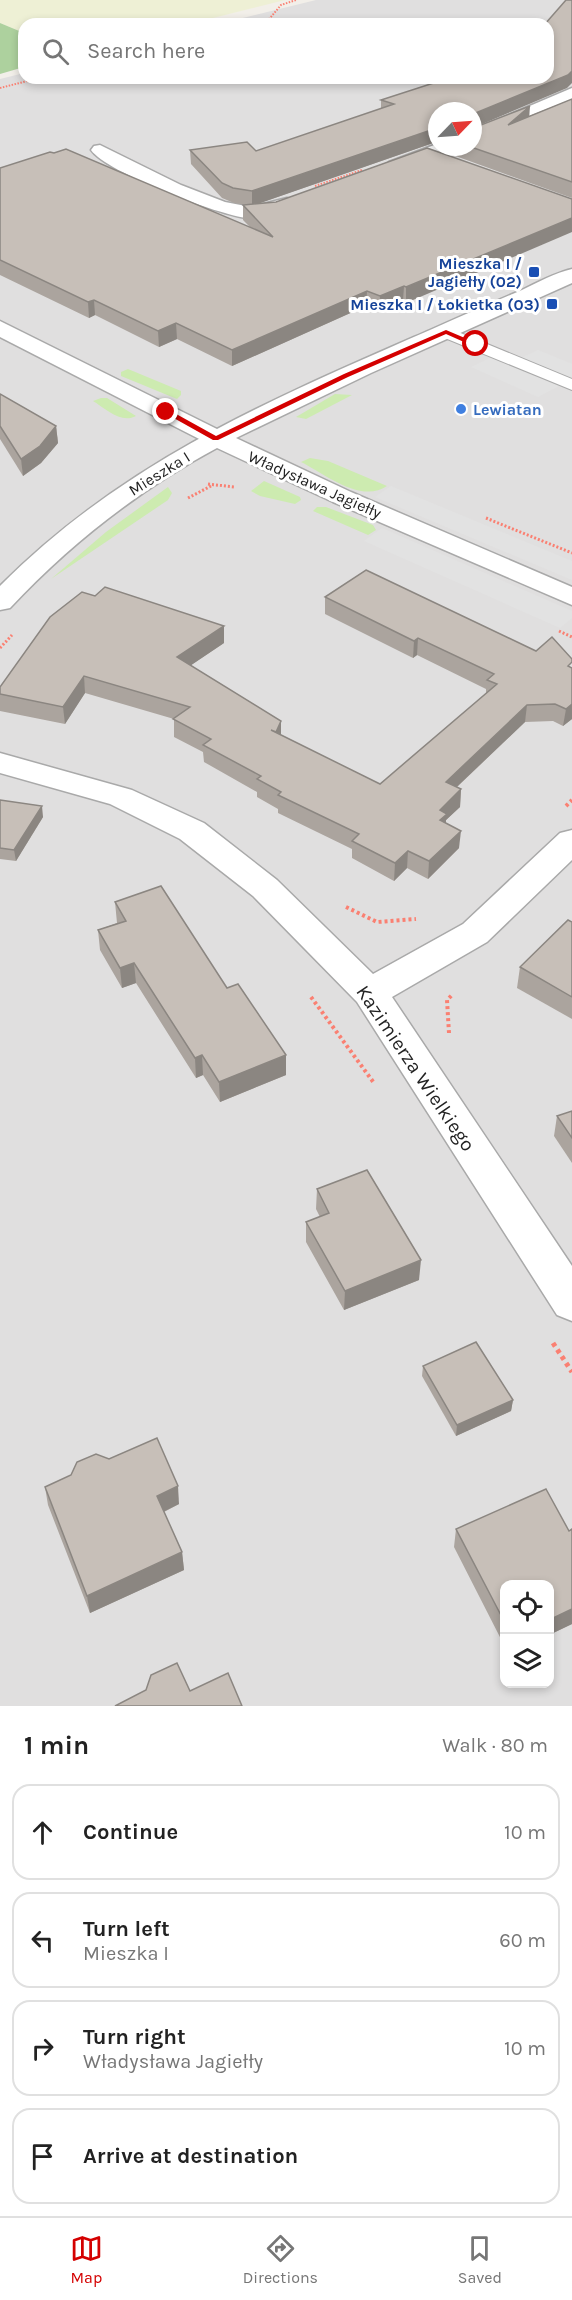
<!DOCTYPE html>
<meta charset="utf-8">
<style>
body{margin:0;font-family:Karla,sans-serif;background:#f2f2f2;color:#222}
.controls{position:absolute;right:18px;bottom:18px;display:grid;overflow:hidden;border-radius:12px;box-shadow:0 3px 9px #0003}
.controls button{width:54px;height:54px;display:grid;place-items:center;padding:0;border:0;border-bottom:2px solid #e0e0e0;background:#fff;color:#222;font:30px sans-serif}
.compass{position:absolute;left:428px;top:102px;width:54px;height:54px;border-radius:50%;background:#fff;box-shadow:0 3px 9px #0003;rotate:65deg}
.stop{position:absolute;width:18px;height:18px;margin:-14px;border:4px solid #d40000;border-radius:50%;background:#fff}
.stop.end{background:#d40000;border-color:#fff;box-shadow:0 2px 6px #0008}
.list{margin:0;padding:0;list-style:none}
h2{display:flex;justify-content:space-between;align-items:center;height:78px;margin:0;padding:0 24px;font-size:26px}
h2 small{font-size:20px;font-weight:400;color:#767676}
.list li{display:grid;grid-template-columns:39px 1fr auto;gap:18px;align-items:center;box-sizing:border-box;height:96px;margin:0 12px 12px;padding:0 12px;border:2px solid #e0e0e0;border-radius:18px}
.list b{display:block;font-size:22px;white-space:nowrap}
.list p{margin:0;font-size:20px;white-space:nowrap;color:#767676}
.list em{font-size:20px;font-style:normal;color:#767676}
.icon{flex:none;width:33px;height:33px;fill:none;stroke:currentColor;stroke-width:2;stroke-linecap:round;stroke-linejoin:round}
.map{position:relative;flex:none;width:572px;height:1706px;overflow:hidden}
.search{position:absolute;background:#fff;box-shadow:0 3px 9px #0003;left:18px;right:18px;top:18px;height:66px;display:flex;align-items:center;gap:15px;box-sizing:border-box;padding:0 21px;border-radius:18px;color:#767676;font-size:22px}
.sheet{height:510px;background:#fff}
nav{display:flex;justify-content:space-around;align-items:center;box-sizing:border-box;height:84px;border-top:2px solid #e0e0e0;background:#fff;font-size:16px;color:#767676}
nav a{display:grid;justify-items:center;gap:3px}
nav .on{color:#d40000}
.map>svg:first-child{display:block}
</style>
<div class="map">
<svg width="572" height="1706" viewBox="0 0 572 1706">
<rect width="100%" height="100%" fill="#f2efe9"/>
<path fill="#e0dfdf" fill-rule="evenodd" d="M316 0H572V1706H0V79L24 73V78H548V24H218ZM437 111H473V147H437ZM504 1584H550V1684H504Z"/>
<polygon fill="#eef0d5" points="0,0 285,0 189,24 24,24 24,33 0,23"/>
<g fill="#cdebb0">
<polygon points="128,369 181,391 181,395 177,399 121,376 121,372"/>
<polygon points="335,394 352,395 306,419 296,417"/>
<path d="M101 398H107L136 416C121 424 106 409 93 401Z"/>
<path d="M310 458 328 461 387 486C361 504 325 474 301 462Z"/>
<polygon points="264,481 300,497 301,500 295,504 260,496 251,491"/>
<polygon points="168,487 172,493 168,500 51,579 106,532"/>
<polygon points="317,507 326,507 373,525 376,530 368,535 313,511"/>
</g>
<polygon fill="#add19e" points="0,23 24,33 24,67 0,74"/>
<g fill="#e2e2e2">
<polygon points="538,350 572,364 572,379 538,397 471,367 504,351 521,358"/>
<polygon points="391,486 572,561 572,580 375,497"/>
<polygon points="382,528 572,611 572,618 560,628 364,541"/>
</g>
<g fill="none" stroke-linecap="round" stroke-linejoin="round">
<defs>
<polygon id="service" points="446,327 572,379 572,390 440,336 438,332 440,328"/>
<g id="minor">
<polygon points="572,88 572,99 473,141 473,130"/>
<polygon points="437,144 437,147 455,147 452,151 401,170 389,170 386,166 389,162"/>
<path d="M100 145 181 185 225 202 251 207 287 198 294 200 297 204 294 208C280 213 264 220 248 218 220 216 106 172 91 150L94 146Z"/>
<polygon points="0,321 225,433 228,438 225,443 216,445 207,443 0,337"/>
<polygon points="0,753 132,790 204,823 277,880 373,974 463,924 560,833 572,830 572,860 487,942 392,997 572,1266 572,1321 557,1315 357,1002 253,896 180,839 110,804 0,773"/>
</g>
<path id="tertiary" d="M572 269V283L371 373 236 438 351 492 572 587V605L333 502 217 448C139 490 71 543 10 608L0 610V586C124 461 272 399 430 330 461 316 491 303 522 290 538 282 555 273 572 269Z"/>
</defs>
<use href="#service" stroke="#a9a9a9" stroke-width="2"/>
<use href="#minor" stroke="#a9a9a9" stroke-width="3"/>
<use href="#tertiary" stroke="#a9a9a9" stroke-width="3"/>
<g stroke="#fa8072" stroke-width="2" stroke-dasharray="1.5 1.5" stroke-linecap="butt">
<polyline points="265,24 281,5 296,0"/>
<polyline points="0,88 39,78"/>
<polyline points="315,186 362,170"/>
</g>
<g stroke="#fa8072" stroke-width="3" stroke-dasharray="2 2" stroke-linecap="butt">
<polyline points="208,484 234,487"/>
<polyline points="188,498 213,485"/>
<polyline points="486,518 572,553"/>
<polyline points="559,631 572,637"/>
<polyline points="0,648 12,635"/>
</g>
<g stroke="#fa8072" stroke-width="4" stroke-dasharray="3 3" stroke-linecap="butt">
<polyline points="566,806 572,800"/>
<polyline points="346,907 377,922 416,919"/>
<polyline points="311,997 374,1083"/>
<polyline points="449,1033 447,1000 453,994"/>
</g>
<polyline stroke="#fa8072" stroke-width="5" stroke-dasharray="4 4" stroke-linecap="butt" points="553,1343 572,1372"/>
<use href="#service" fill="#fff" fill-rule="evenodd"/>
<use href="#minor" fill="#fff" fill-rule="evenodd"/>
<use href="#tertiary" fill="#fff" fill-rule="evenodd"/>
</g>
<g fill="#aba49e">
<polygon points="567,88 437,111 437,143 436,142 257,204 276,202 427,148 406,303 403,301 379,312 366,306 232,366 177,339 159,347 95,315 89,318 0,275 0,168 250,227 243,220 243,205 247,205 234,203 222,198 191,164 190,150 256,151 381,109 381,100"/>
<polygon points="572,99 572,198 450,154 450,147 473,147 529,116"/>
<polygon points="0,394 56,426 58,443 41,463 23,476 0,439"/>
<polygon points="325,597 536,651 572,719 563,726 553,721 525,722 457,787 461,789 460,807 446,820 446,823 459,848 428,879 407,868 394,881 352,858 352,849 278,813 278,809 257,797 257,792 204,762 203,752 174,737 174,719 85,693 65,724 0,711 0,687 224,643 191,665 281,735 380,784 486,694 486,689 417,655 413,658 325,614"/>
<polygon points="0,800 43,817 16,861 0,859"/>
<polygon points="115,902 227,988 286,1075 220,1102 203,1075 196,1078 136,983 122,988 100,950 98,930 117,923"/>
<polygon points="572,922 572,1019 517,988 520,967"/>
<polygon points="572,1111 572,1163 554,1136 557,1116"/>
<polygon points="317,1189 419,1280 344,1310 306,1242 306,1222 320,1217 316,1209"/>
<polygon points="423,1366 513,1400 511,1411 456,1436 422,1376"/>
<polygon points="45,1487 179,1504 164,1512 182,1552 184,1570 90,1613 48,1505"/>
<polygon points="456,1529 569,1531 572,1529 572,1624 549,1635 504,1584 504,1645 454,1547"/>
</g>
<g fill="#8b8681">
<polygon points="572,71 572,83 567,88 473,128 473,114"/>
<polygon points="530,106 529,120 508,125"/>
<polygon points="437,128 436,142 252,206 252,191"/>
<polygon points="572,218 572,232 406,303 406,287"/>
<polygon points="404,286 403,301 379,312 380,296"/>
<polygon points="367,291 366,306 232,366 232,350"/>
<polygon points="94,300 95,315 89,318 88,302"/>
<polygon points="176,323 177,339 159,347 158,331"/>
<polygon points="56,426 58,443 41,463 23,476 21,459"/>
<polygon points="224,626 224,643 178,674 177,657"/>
<polygon points="418,638 417,655 413,658 414,641"/>
<polygon points="84,676 85,693 65,724 63,707"/>
<polygon points="572,704 572,719 563,726 566,709"/>
<polygon points="527,705 525,722 444,799 446,782"/>
<polygon points="281,721 281,739 276,749 276,732"/>
<polygon points="461,789 460,807 446,820 445,831 439,837 440,810"/>
<polygon points="42,806 43,817 16,861 14,850"/>
<polygon points="461,831 459,848 428,879 429,861"/>
<polygon points="408,851 407,868 394,881 395,863"/>
<polygon points="134,963 136,983 122,988 120,968"/>
<polygon points="202,1055 203,1075 196,1078 195,1058"/>
<polygon points="286,1055 286,1075 220,1102 219,1082"/>
<polygon points="421,1260 419,1280 344,1310 345,1291"/>
<polygon points="513,1400 511,1411 456,1436 457,1425"/>
<polygon points="178,1486 179,1504 159,1514 157,1496"/>
<polygon points="182,1552 184,1570 90,1613 87,1596"/>
<polygon points="572,1609 572,1624 549,1635 549,1620"/>
</g>
<g fill="#c7bfb8" stroke="#8b8681" stroke-width="1.5">
<polygon points="566,0 572,0 572,71 568,75 473,114 473,116 473,111 437,111 437,128 252,191 233,188 222,183 190,150 247,142 256,151 394,104 381,100 449,78 548,78 548,24 545,24"/>
<polygon points="572,99 572,182 471,147 473,147 473,128 530,106 508,125"/>
<polygon points="427,148 572,199 572,218 406,287 404,286 380,296 367,291 232,350 176,323 158,331 94,300 88,302 0,260 0,168 50,152 54,153 66,149 273,237 243,205 276,202"/>
<polygon points="0,394 56,426 40,446 21,459 0,426"/>
<polygon points="366,570 536,651 552,637 572,659 572,662 568,666 572,668 572,704 566,709 555,704 527,705 446,782 461,789 440,810 447,814 440,820 461,831 429,861 408,851 395,863 352,841 359,834 278,795 281,792 257,779 261,776 203,745 211,739 173,719 190,707 84,676 63,707 0,694 0,687 50,617 82,592 95,596 105,587 224,626 177,657 281,721 276,732 271,730 380,784 497,684 487,680 494,674 418,638 414,641 325,597"/>
<polygon points="0,800 42,806 14,850 0,848"/>
<polygon points="161,886 227,988 238,984 286,1055 219,1082 202,1055 195,1058 134,963 120,968 98,930 126,921 115,902"/>
<polygon points="568,920 572,922 572,997 520,967"/>
<polygon points="572,1111 572,1138 557,1116"/>
<polygon points="367,1170 421,1260 345,1291 306,1222 329,1213 317,1189"/>
<polygon points="476,1342 513,1400 457,1425 423,1366"/>
<polygon points="157,1438 178,1486 157,1496 182,1552 87,1596 45,1487 71,1475 77,1462 96,1454 109,1459"/>
<polygon points="546,1489 569,1531 572,1529 572,1609 549,1620 549,1584 504,1584 504,1621 456,1529"/>
<polygon points="177,1663 190,1691 228,1673 242,1706 115,1706 146,1690 151,1675"/>
</g>
<polygon fill="#d40000" points="446,330 479,344 473,346 446,334 348,377 218,440 213,440 163,412 169,410 216,436 344,374"/>
<g fill="#1a4fb4" stroke="#fff" stroke-width="2">
<rect x="528" y="266" width="12" height="12" rx="3"/>
<rect x="546" y="298" width="12" height="12" rx="3"/>
</g>
<circle fill="#3f7fe0" stroke="#fff" stroke-width="2" cx="461" cy="409" r="6"/>
<g text-anchor="middle" stroke-width="6" stroke-linejoin="round" paint-order="stroke">
<g font-size="16" font-weight="bold" fill="#164399" stroke="#fff" text-anchor="end">
<text x="522" y="269">Mieszka I /<tspan x="522" dy="18">Jagiełły (02)</tspan></text>
<text x="540" y="310">Mieszka I / Łokietka (03)</text>
</g>
<g font-size="16" font-weight="bold" fill="#366cbe" stroke="#fff" text-anchor="start">
<text x="473" y="415">Lewiatan</text>
</g>
<g font-size="16" fill="#222" stroke="#fff">
<text transform="translate(159 473) rotate(-32)" y="6">Mieszka I</text>
<text transform="translate(315 484) rotate(24)" y="6">Władysława Jagiełły</text>
</g>
<g font-size="20" fill="#222" stroke="#fff">
<text transform="translate(416 1068) rotate(56)" y="7">Kazimierza Wielkiego</text>
</g>
</g>
</svg>
<div class="controls">
<button><svg class="icon" aria-label="locate" viewBox="0 0 24 24"><circle cx="12" cy="12" r="6"/><path d="M12 2v4M12 18v4M2 12h4M18 12h4"/></svg></button>
<button><svg class="icon" aria-label="layers" viewBox="0 0 24 24"><path d="M12 4l9 5-9 5-9-5zM3 14l9 5 9-5"/></svg></button>
</div>
<svg class="compass" viewBox="-18 -18 36 36"><path d="M0-13l5 13h-10z" fill="#e53935"/><path d="M0 13l5-13h-10z" fill="#767676"/></svg>
<div class="stop" style="left:476px;top:344px"></div>
<div class="stop end" style="left:166px;top:412px"></div>
<div class="search"><svg class="icon" aria-label="search" viewBox="0 0 24 24"><circle cx="10" cy="10" r="6"/><path d="M15 15l6 6"/></svg>Search here</div>
</div>
<section class="sheet">
<h2>1 min<small>Walk · 80 m</small></h2>
<ul class="list">
<li><svg class="icon" aria-label="ahead" viewBox="0 0 24 24"><path d="M12 20V5M6 11l6-6 6 6"/></svg><div><b>Continue</b></div><em>10 m</em></li>
<li><svg class="icon" aria-label="left" viewBox="0 0 24 24"><path d="M17 20v-9H6M10 6l-5 5 5 5"/></svg><div><b>Turn left</b><p>Mieszka I</p></div><em>60 m</em></li>
<li><svg class="icon" aria-label="right" viewBox="0 0 24 24"><path d="M7 20v-9h11M14 6l5 5-5 5"/></svg><div><b>Turn right</b><p>Władysława Jagiełły</p></div><em>10 m</em></li>
<li><svg class="icon" aria-label="arrive" viewBox="0 0 24 24"><path d="M6 21V4h12l-3 4 3 4H6"/></svg><div><b>Arrive at destination</b></div></li>
</ul>
</section>
<nav>
<a class="on"><svg class="icon" aria-label="map" viewBox="0 0 24 24"><path d="M3 6l6-2 6 2 6-2v14l-6 2-6-2-6 2zM9 4v14M15 6v14"/></svg>Map</a>
<a><svg class="icon" aria-label="directions" viewBox="0 0 24 24"><path d="M12 3l9 9-9 9-9-9zM9 14v-3h6M13 9l2 2-2 2"/></svg>Directions</a>
<a><svg class="icon" aria-label="saved" viewBox="0 0 24 24"><path d="M7 4h10v16l-5-4-5 4z"/></svg>Saved</a>
</nav>
